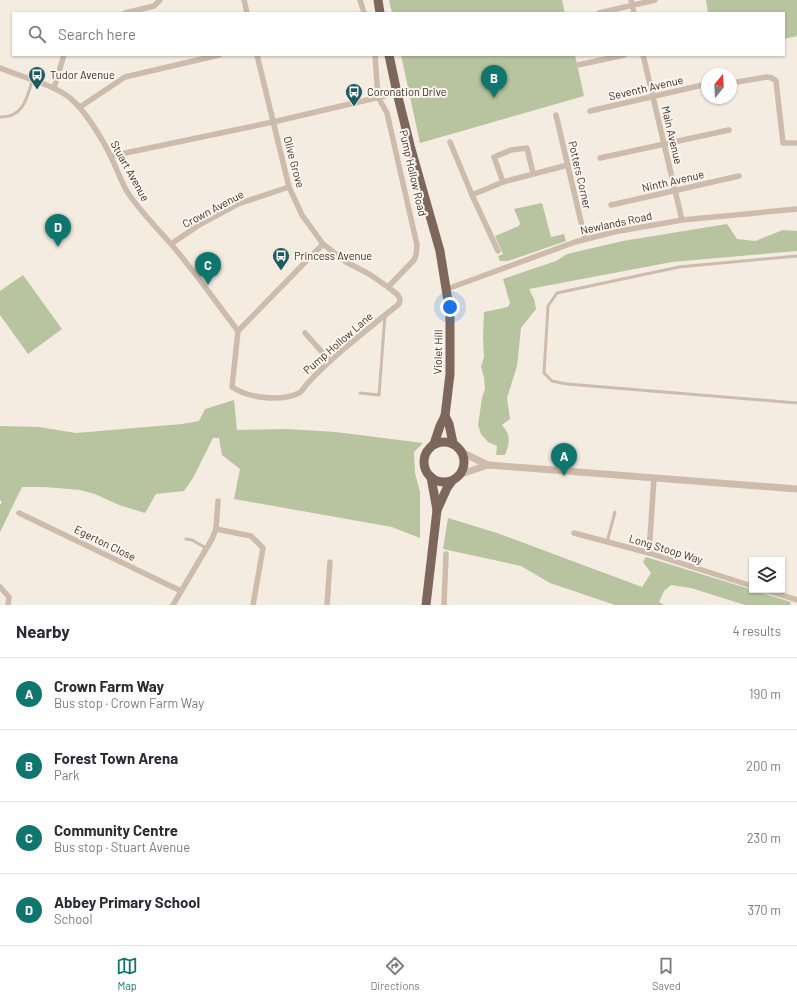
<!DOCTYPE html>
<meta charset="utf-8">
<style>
body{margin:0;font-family:Barlow,sans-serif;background:#f2f2f3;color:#2b2b33}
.controls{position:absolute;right:12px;bottom:12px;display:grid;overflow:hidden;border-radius:0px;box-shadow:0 1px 3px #0004}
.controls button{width:36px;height:36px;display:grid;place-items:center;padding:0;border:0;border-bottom:1px solid #e1e1e2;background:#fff;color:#2b2b33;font:20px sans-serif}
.compass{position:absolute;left:701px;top:68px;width:36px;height:36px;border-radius:50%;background:#fff;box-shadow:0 1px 3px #0004;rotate:18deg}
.you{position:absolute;left:450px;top:307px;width:14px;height:14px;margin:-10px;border:3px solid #fff;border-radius:50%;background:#1a73e8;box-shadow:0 0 0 6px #1a73e833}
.badge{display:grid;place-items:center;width:26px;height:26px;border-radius:50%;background:#0f766e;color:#fff;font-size:13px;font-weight:700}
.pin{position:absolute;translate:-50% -33px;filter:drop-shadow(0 1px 2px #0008)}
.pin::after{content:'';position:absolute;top:21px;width:14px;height:12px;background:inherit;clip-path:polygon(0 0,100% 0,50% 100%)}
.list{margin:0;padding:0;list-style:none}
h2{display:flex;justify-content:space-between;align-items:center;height:52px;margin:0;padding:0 16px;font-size:17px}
h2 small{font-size:13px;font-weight:400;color:#7c7c81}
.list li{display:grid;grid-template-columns:26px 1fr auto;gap:12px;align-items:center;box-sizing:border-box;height:72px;padding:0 16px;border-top:1px solid #e1e1e2}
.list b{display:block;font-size:15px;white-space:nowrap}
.list p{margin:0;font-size:13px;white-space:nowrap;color:#7c7c81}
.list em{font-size:13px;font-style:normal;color:#7c7c81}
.icon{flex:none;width:22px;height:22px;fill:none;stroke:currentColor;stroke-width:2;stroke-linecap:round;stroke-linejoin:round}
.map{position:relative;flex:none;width:797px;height:605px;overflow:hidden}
.search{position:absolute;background:#fff;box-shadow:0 1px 3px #0004;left:12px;right:12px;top:12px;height:44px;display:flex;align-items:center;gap:10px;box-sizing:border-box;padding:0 14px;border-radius:0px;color:#7c7c81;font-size:15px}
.sheet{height:340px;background:#fff}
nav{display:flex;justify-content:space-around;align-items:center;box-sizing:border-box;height:56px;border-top:1px solid #e1e1e2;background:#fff;font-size:11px;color:#7c7c81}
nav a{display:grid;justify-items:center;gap:2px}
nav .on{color:#0f766e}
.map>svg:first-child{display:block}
</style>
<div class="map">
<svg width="797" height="605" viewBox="0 0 797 605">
<rect width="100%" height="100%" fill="#f4ebe1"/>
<g fill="#b8c4a0">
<polygon points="389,0 562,0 565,13 392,13"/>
<polygon points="706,0 797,0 797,36 784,39 784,13 708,13"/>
<polygon points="401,55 575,55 584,96 420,143"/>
<polygon points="542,203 551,237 564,234 566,241 508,261 500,261 498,256 503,254 495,236 519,226 520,223 514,209"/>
<path d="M727 224 737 239 755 241 783 230 797 231V251L672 262 529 289 534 299 536 309 521 328 517 366 507 398 510 419 502 425C511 435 510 442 505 455H496L497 446 488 442 481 434 478 425 482 398 485 389 484 377 481 367 484 357 483 337 484 312 508 307 510 303 503 279 556 261 567 254 623 241Z"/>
<polygon points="23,275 62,329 28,354 0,315 0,291"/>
<polygon points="234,400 237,430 287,429 336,432 423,443 414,452 415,473 420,492 420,538 392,527 234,499 240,469 222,455 219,438 213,438 193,478 184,491 156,494 145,513 119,505 95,494 80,490 45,487 22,487 0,532 0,505 2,502 0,500 0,426 39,427 76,433 182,424 199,421 205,409"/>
<polygon points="448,518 497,533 642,587 651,573 643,562 646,557 791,602 790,605 745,605 691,588 671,585 664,591 659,602 664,605 615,605 550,583 521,566 443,549"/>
</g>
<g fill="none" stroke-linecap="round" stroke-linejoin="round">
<g stroke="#cdbbac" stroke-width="3">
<path d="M0 117C23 118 27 98 32 81"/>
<polyline points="797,256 679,267 557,293 548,306 544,373 552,381 567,384 797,403"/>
<polyline points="360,393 379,395 385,315"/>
<polyline points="186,539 192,540 206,548"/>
<polyline points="607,542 615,512"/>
</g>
<g stroke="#cdbbac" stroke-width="5.5">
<polyline points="244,0 247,13"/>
<polyline points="360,0 364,13"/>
<polyline points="631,0 634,13"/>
<polyline points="125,13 154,6 160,0"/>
<polyline points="599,13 655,0"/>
<path d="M257 55 289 187 302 215 323 244 346 262 369 274 388 287 398 295 400 299 399 304C375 323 351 342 329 362 322 369 315 375 309 382 305 385 303 391 299 393 281 402 248 398 232 387L238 331 323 244"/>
<polyline points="375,55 378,97 387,113 417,245 416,255 414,260 388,287"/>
<polyline points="643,55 682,220"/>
<polyline points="578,65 624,55"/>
<path d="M0 68C19 76 55 85 70 98 85 110 103 140 111 157 117 169 121 182 128 193 141 212 156 227 171 244 195 272 216 302 238 331"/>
<polyline points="731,83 767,77 772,78 776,81 783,143 797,143"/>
<polyline points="54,88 64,55"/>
<polyline points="80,107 125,77 219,55"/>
<polyline points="590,111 707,84"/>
<polyline points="556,115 585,239"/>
<polyline points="450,142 472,195 498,251"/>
<polyline points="111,156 273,122 397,93"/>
<polyline points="600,158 729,130"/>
<polyline points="503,182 494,157 511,150 527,148 533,173"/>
<polyline points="472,195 503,182 568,165"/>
<polyline points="611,205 739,176"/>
<polyline points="171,244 199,225 238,204 289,187"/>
<polyline points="447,289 575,242 614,232 682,220 797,209"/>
<polyline points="305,333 330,361"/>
<polyline points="19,513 181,591"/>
<polyline points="216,529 251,536 263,548 253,605"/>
<polyline points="574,533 649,553 752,586"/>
<polyline points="649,553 654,478"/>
<polyline points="0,587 9,597 8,605"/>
<polyline points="765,590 797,600"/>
<polyline points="173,605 212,539 216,529 218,501"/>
<polyline points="327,605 330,562"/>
<polyline points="444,605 446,554"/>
</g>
<g stroke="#cdbbac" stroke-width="7">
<polyline points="463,453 488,465"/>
<polyline points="461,474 488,465 797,489"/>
</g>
<g stroke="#7d675c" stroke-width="9">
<polyline points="378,0 380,13"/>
<polyline points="389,55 397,93 411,149 440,251 448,301 450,318 450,374 445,416 440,426 434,444"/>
<polyline points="445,416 449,424 453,443"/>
<circle cx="444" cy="462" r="20"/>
<polyline points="437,510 447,488 452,481"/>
<polyline points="426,605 437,510 431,477"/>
</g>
</g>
<defs>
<symbol id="bus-pin" viewBox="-11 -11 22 30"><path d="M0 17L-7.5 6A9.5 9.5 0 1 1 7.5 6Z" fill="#1f5a5e" stroke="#fbf5ee"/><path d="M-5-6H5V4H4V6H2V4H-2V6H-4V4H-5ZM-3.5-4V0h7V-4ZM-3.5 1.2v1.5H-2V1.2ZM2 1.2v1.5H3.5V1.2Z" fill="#fff"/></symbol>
</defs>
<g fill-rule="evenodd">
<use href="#bus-pin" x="27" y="65" width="20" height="27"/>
<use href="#bus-pin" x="344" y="82" width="20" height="27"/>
<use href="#bus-pin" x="271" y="246" width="20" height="27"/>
</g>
<g text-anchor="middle" stroke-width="4" stroke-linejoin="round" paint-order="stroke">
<g font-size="11" fill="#3b302b" stroke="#fbf5ee" text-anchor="start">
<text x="50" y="79">Tudor Avenue</text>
<text x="367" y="96">Coronation Drive</text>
<text x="294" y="260">Princess Avenue</text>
</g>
<g font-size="11" fill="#3b302b" stroke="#fbf5ee">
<text transform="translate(646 88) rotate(-13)" y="4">Seventh Avenue</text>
<text transform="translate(672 135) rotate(77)" y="4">Main Avenue</text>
<text transform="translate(294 162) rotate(75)" y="4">Olive Grove</text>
<text transform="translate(130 171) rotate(61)" y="4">Stuart Avenue</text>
<text transform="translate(413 173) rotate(77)" y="4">Pump Hollow Road</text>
<text transform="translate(580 175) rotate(77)" y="4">Potters Corner</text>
<text transform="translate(673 181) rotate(-13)" y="4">Ninth Avenue</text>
<text transform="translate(213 209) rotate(-28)" y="4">Crown Avenue</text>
<text transform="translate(616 223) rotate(-12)" y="4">Newlands Road</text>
<text transform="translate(338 343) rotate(-41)" y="4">Pump Hollow Lane</text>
<text transform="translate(438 352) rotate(-89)" y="4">Violet Hill</text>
<text transform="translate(105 543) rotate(26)" y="4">Egerton Close</text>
<text transform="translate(666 549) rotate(17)" y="4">Long Stoop Way</text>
</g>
</g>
</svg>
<div class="controls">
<button><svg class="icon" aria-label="layers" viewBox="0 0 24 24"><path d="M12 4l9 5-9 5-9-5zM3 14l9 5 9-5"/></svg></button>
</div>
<svg class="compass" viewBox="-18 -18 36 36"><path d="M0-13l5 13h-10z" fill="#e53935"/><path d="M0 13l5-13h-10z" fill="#7c7c81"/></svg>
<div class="you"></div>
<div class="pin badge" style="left:564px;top:476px">A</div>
<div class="pin badge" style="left:494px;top:98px">B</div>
<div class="pin badge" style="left:208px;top:285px">C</div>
<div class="pin badge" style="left:58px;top:247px">D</div>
<div class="search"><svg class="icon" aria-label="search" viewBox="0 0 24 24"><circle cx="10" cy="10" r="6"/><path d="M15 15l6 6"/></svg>Search here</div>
</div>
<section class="sheet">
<h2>Nearby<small>4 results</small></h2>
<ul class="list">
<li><span class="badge">A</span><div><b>Crown Farm Way</b><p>Bus stop · Crown Farm Way</p></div><em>190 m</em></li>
<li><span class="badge">B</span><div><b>Forest Town Arena</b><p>Park</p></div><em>200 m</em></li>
<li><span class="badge">C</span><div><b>Community Centre</b><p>Bus stop · Stuart Avenue</p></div><em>230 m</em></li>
<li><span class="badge">D</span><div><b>Abbey Primary School</b><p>School</p></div><em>370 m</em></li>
</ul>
</section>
<nav>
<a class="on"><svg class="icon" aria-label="map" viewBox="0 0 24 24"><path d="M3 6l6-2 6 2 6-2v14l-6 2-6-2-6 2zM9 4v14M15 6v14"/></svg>Map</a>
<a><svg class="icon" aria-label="directions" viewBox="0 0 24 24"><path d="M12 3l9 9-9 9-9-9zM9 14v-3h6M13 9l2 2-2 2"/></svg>Directions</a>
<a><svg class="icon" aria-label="saved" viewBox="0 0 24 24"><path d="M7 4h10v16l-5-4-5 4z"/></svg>Saved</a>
</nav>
